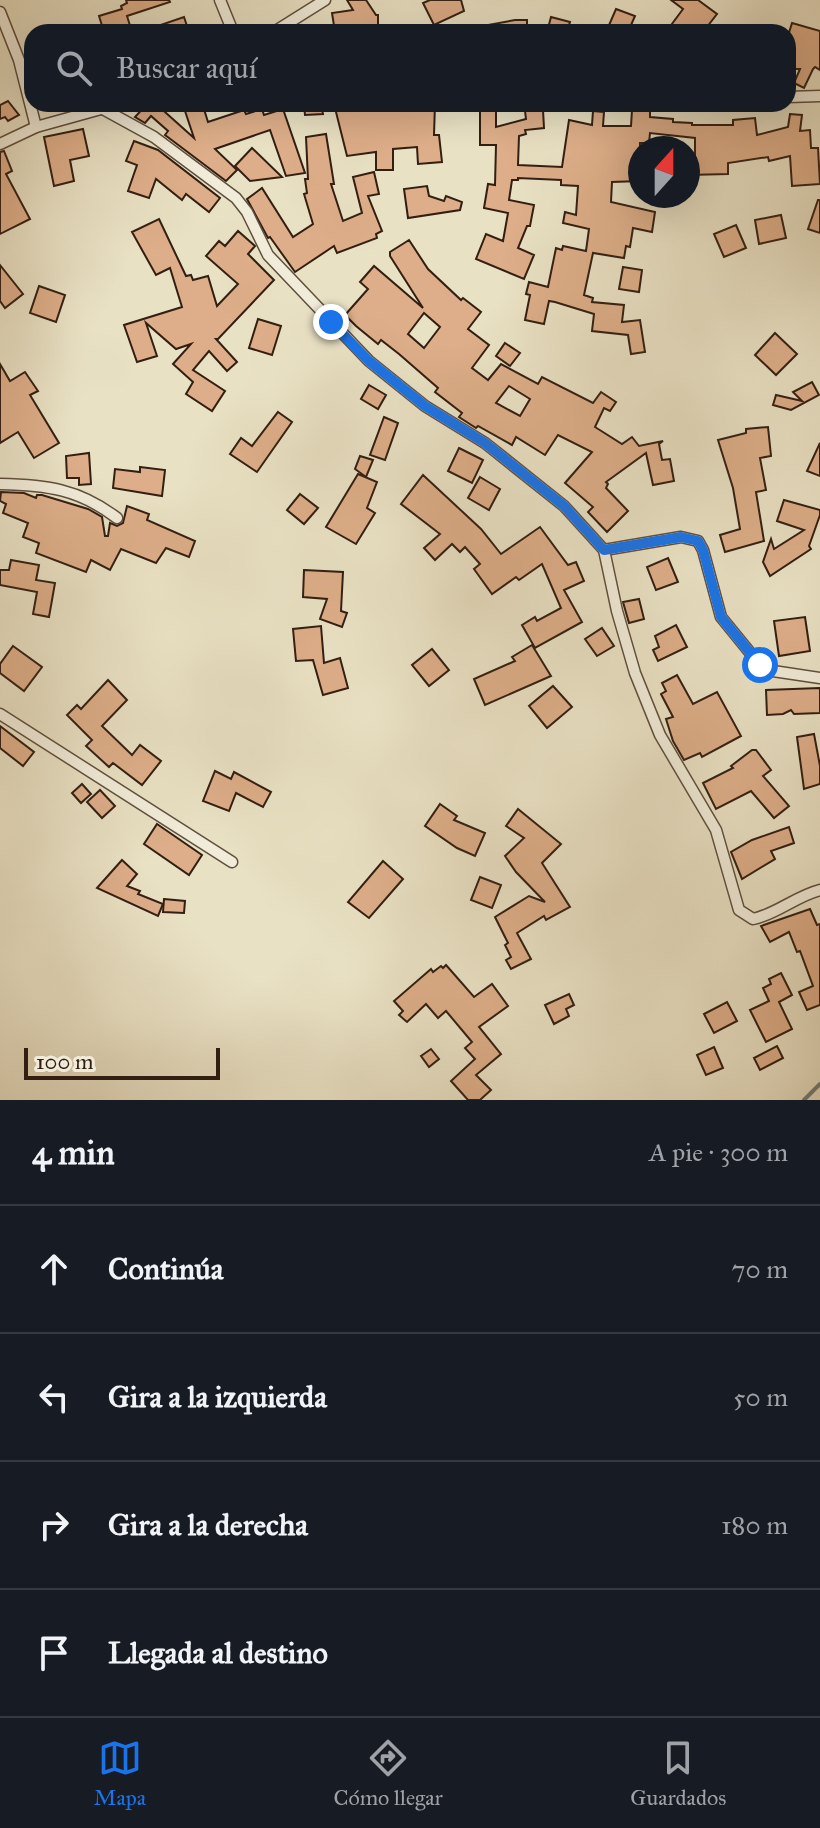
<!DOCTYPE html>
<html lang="es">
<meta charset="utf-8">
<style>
body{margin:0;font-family:"IM FELL Great Primer",serif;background:#242831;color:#f1f3f6}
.compass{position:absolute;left:628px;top:136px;width:72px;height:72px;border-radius:50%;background:#171b24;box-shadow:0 8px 32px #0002;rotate:21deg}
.scale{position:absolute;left:24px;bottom:20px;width:196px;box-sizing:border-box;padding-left:8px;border:4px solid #331e12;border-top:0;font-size:22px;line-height:28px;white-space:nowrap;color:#331e12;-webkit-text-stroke:6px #f1ecd9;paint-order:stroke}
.stop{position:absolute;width:24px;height:24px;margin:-18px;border:6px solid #1a73e8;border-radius:50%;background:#fff}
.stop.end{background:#1a73e8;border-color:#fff;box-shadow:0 2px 8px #0008}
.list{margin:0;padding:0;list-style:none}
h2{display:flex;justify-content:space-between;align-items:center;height:104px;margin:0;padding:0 32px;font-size:34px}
h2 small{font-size:26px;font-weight:400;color:#9ea1a6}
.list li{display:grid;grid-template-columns:52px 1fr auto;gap:24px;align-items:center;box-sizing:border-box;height:128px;padding:0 32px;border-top:2px solid #363941}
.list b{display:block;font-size:30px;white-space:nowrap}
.list em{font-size:26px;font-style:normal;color:#9ea1a6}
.icon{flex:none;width:44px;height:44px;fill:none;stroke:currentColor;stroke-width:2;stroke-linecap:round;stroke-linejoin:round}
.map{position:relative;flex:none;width:820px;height:1100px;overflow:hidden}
.search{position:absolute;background:#171b24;box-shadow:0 8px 32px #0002;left:24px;right:24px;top:24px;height:88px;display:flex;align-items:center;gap:20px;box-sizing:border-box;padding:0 28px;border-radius:24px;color:#9ea1a6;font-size:30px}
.sheet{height:616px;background:#171b24}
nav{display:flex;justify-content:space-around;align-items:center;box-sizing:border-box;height:112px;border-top:2px solid #363941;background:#171b24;font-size:22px;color:#9ea1a6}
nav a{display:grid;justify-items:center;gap:4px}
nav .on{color:#1a73e8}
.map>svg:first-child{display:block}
</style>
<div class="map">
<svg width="820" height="1100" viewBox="0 0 820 1100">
<rect width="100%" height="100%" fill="#e9e1c4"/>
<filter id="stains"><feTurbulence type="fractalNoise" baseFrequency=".0025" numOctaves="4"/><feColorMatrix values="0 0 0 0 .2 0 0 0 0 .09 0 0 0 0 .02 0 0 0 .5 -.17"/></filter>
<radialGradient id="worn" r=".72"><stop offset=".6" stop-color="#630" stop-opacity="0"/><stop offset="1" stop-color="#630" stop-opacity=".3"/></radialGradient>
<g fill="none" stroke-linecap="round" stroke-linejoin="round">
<polyline stroke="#737c7a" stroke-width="4" points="804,1100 820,1084"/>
</g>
<g fill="#ddae89" stroke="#331e12" stroke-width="2" fill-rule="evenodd">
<polygon points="126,0 169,0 170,2 127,16 132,32 104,32 99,16 122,9 121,6 127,3"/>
<polygon points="347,0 366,0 376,15 378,15 378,32 335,32 332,13 353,10"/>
<polygon points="430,0 461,0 464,11 434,25 423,3"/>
<polygon points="671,0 698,0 717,14 703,32 666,32 683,9"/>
<polygon points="616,9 635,16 628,32 606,32"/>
<polygon points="184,17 189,32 146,32 146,30"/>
<polygon points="551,17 570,22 567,32 547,32"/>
<polygon points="515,20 527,20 527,32 478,32 477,27"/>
<polygon points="792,23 820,31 820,70 815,67 813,69 804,88 794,83 800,69 788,69 788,36"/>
<polygon points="8,101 19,115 8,121 5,117 0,119 0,105"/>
<polygon points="147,104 156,104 194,138 185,111 203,106 208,122 244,110 246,114 262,109 264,115 283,109 305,173 286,176 270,130 215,149 237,170 226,181 169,138 165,135 168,131 151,116 145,123 135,117"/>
<polygon points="304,104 321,104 323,114 305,115"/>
<polygon points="334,104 435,104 434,135 439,135 442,162 418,164 417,147 393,149 393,170 376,170 376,152 347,156"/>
<polygon points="480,104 496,104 496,127 526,119 525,111 543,110 544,128 525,130 526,134 519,136 518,165 562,167 569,120 592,125 593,111 604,112 603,126 631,126 632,110 650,110 650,117 673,119 673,122 692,123 692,125 733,125 733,120 755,118 757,135 788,127 790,114 802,115 800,131 810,130 811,148 818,148 820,184 792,186 790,156 769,161 768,157 728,163 728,174 688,175 688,158 695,157 695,138 650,133 649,143 640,143 640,181 612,182 611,202 655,212 652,232 633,228 630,247 626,246 624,258 593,253 584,295 593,298 592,302 624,305 622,322 640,320 645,352 631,354 628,335 592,331 594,314 555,302 549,301 544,324 525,320 530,295 526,294 529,282 548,287 556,248 562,250 563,246 586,251 589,229 563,223 565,212 576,215 578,186 561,185 561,180 518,178 518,180 512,180 509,200 534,205 530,226 527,226 518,248 534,255 524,279 476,259 486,234 503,241 508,213 484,208 488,184 495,185 496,145 480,145"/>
<polygon points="83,129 89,156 70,160 74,181 54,186 44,137"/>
<polygon points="326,134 334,184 331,184 343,221 362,213 353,177 374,172 379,194 368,196 382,231 376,234 377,238 337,253 334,246 295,272 270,237 268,238 247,199 262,188 293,237 313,224 304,194 307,193 305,179 308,179 306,137"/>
<polygon points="134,141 158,150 220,198 209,212 186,194 182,200 156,179 149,198 128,191 137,165 126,161"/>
<polygon points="252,148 282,177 250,181 235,166"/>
<polygon points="4,151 12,171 6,174 30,219 0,234 0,152"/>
<polygon points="427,186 429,196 444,201 446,196 462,202 460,210 408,218 404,189"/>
<polygon points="818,200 820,200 820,233 808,229"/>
<polygon points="781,215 786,238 759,244 755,220"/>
<polygon points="159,219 186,276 191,275 193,280 208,276 217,306 238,284 206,256 219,241 225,246 238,231 255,246 248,254 274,280 218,339 216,339 237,362 227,371 209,351 193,370 225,391 212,411 186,394 193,382 173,364 191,344 176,349 146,323 157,356 137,362 124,325 182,307 170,268 156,275 132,232"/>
<polygon points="736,225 746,248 724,257 714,234"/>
<path d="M409 240 428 269 461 300 463 298 481 312 468 329 489 345 472 368 488 380 501 364 538 384 542 377 593 403 601 392 616 402 610 411 604 408 595 427 622 444 632 437 639 446 663 441 659 444 662 460 670 459 674 481 653 485 646 453 606 482 608 484 606 488 628 511 607 532 588 512 593 507 565 483 592 452 558 435 545 455 516 437 512 445 478 426 476 428 459 417 462 413 435 392 438 388 399 354 381 340 378 344 356 326 345 315 368 289 360 282 374 266 423 308 390 256V252ZM424 313 440 327 424 348 408 334ZM509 386 530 399 520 416 496 403Z"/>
<polygon points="0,265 23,294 5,308 0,301"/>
<polygon points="623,267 642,270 639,292 619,289"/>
<polygon points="39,286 65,295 56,322 30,313"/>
<polygon points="258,319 281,326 272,355 249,348"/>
<polygon points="775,333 797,354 776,375 755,355"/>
<polygon points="505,343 520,353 510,366 496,356"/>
<polygon points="0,364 10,381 25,372 38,391 30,395 59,443 34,458 18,432 0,443"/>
<polygon points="812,382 819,395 791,410 773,405 776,395 802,401 793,392"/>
<polygon points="369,385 386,395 378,409 361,399"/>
<polygon points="278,412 292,422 257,472 230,454 241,438 252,446"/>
<polygon points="384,417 398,423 385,460 370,455"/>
<polygon points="768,427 771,456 760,458 766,490 756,492 764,541 725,552 720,535 740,529 733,488 718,440 746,433 746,429"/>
<polygon points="820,443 820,476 807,471"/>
<polygon points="459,448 483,460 472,483 448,471"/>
<polygon points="89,453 91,484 79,485 79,478 67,478 66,456"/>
<polygon points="360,456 373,460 366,477 355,469"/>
<polygon points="140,467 165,470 162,496 113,488 115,469 140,472"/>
<polygon points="358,474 377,482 367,508 375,513 356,544 326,527"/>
<polygon points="423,475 481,529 501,554 540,527 568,565 576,562 584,581 564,590 582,622 535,648 522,625 535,617 537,621 561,608 542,564 519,580 516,577 492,594 474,569 480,564 465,547 460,552 452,544 435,560 424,548 440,534 401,504"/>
<polygon points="480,477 500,489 489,510 468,498"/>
<polygon points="1,492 24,493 36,498 37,495 42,495 88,509 102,517 105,536 108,536 110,523 117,526 123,523 127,506 149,514 147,520 195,541 189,557 166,548 156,563 121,549 110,570 91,560 86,572 36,553 39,543 23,537 28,523 3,513 6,504 0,501"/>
<polygon points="300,494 318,508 304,524 287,510"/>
<polygon points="784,500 820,510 820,515 809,546 811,549 770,576 763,562 771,539 774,549 804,530 777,521"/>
<polygon points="668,558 678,582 656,590 647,567"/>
<polygon points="11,560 39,565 36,580 55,583 49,617 33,614 37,592 0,585 0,570 9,570"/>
<polygon points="304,570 343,572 341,611 347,613 342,627 320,619 327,599 303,597"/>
<polygon points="639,599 644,619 629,623 623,602"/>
<polygon points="805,617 810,651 779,656 774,621"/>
<polygon points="676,625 687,647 658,661 653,650 659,647 655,636"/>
<polygon points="321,626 324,663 340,658 348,688 323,695 313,660 296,661 293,629"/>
<polygon points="602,628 614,646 597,656 585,639"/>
<polygon points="532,645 551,676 485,705 474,679 515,661 512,657"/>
<polygon points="13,646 42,667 24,691 0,673 0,664"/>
<polygon points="432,649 449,670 429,686 412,665"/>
<polygon points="677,675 693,704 717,692 741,736 702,757 700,753 684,760 673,741 666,719 673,717 661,694 666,691 662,683"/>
<polygon points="108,680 127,700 102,726 132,755 140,745 161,761 142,785 113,763 109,767 86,746 92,740 67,715 77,705 81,709"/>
<polygon points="553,686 572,707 547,728 529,706"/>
<polygon points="820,688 820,713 794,714 791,710 783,714 767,715 766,690"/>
<polygon points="0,726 34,752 23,766 0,748"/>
<polygon points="814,734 820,766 820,784 804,789 797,737"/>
<polygon points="752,750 756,750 771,770 763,776 789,806 774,818 751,791 716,809 703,783 733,768 731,766"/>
<polygon points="215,771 231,779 234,772 271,792 263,807 236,793 229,811 203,801"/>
<polygon points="82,784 91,794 81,803 72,793"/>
<polygon points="100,790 115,806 102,818 87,802"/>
<polygon points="440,804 457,816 454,820 485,833 475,856 457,848 425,826"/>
<polygon points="518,809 561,844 542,863 570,907 546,920 544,916 517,933 531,959 511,969 506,960 511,957 505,945 508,943 495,917 529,896 545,902 516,872 505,856 524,838 506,826"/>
<polygon points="157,824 202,855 189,875 144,844"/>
<polygon points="789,827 794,843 771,851 775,859 742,879 731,852 752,840"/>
<polygon points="122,860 137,874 127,886 140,891 138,894 163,904 158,916 97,888"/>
<polygon points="383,861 403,879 369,918 348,902"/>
<polygon points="480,877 501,885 492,908 471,900"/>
<polygon points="164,899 185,901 184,913 163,912"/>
<polygon points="810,909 817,925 820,924 820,1005 807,1010 799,992 813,986 800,951 797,952 789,932 770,942 761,926"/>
<polygon points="446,965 474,997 492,984 508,1006 479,1027 501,1054 476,1075 491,1090 480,1100 468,1100 451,1081 475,1059 465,1048 472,1042 446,1011 438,1018 426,1004 407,1022 399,1015 403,1011 394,1001 431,969 433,972 441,966 443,968"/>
<polygon points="781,973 792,995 779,1002 792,1029 766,1042 750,1010 769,1001 763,988 771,984 769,979"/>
<polygon points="569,994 574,1005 566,1009 569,1016 554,1024 545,1005"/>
<polygon points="727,1002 737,1021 714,1033 704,1014"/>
<polygon points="777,1046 783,1058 760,1070 754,1058"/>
<polygon points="714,1047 723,1068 706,1075 697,1055"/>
<polygon points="431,1049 439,1059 429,1067 421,1056"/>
</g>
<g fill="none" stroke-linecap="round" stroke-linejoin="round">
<defs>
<g id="minor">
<polyline points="220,0 233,32"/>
<polyline points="0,12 19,60 36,127"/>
<polyline points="274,32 325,0"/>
<polyline points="788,97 820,96"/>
<path d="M103 109 154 137 236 198 247 212 268 255 369 361 425 406 485 443 564 506 604 550 617 611 635 673 660 735 716 830 739 910 753 919C777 914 796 896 820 890"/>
<polyline points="0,144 36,127 119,104"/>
<path d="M0 484C47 485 79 489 117 518"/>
<polyline points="604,550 681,537 698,541 703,550 721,617 760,665 773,671 820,678"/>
<polyline points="0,714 232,862"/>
</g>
</defs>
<use href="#minor" stroke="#604f3e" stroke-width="13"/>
<use href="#minor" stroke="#f1ecd9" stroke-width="10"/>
</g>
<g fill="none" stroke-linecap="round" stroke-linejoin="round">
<polyline stroke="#1a73e8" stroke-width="10" points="331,322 369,361 425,406 485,443 564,506 604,550 681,537 698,541 703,550 721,617 760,665"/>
</g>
<rect width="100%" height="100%" filter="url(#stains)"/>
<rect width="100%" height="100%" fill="url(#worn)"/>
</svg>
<svg class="compass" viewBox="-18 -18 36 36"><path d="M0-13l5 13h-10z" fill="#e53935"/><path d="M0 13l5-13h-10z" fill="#9ea1a6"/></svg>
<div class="scale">100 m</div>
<div class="stop" style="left:760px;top:665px"></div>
<div class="stop end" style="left:331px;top:322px"></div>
<div class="search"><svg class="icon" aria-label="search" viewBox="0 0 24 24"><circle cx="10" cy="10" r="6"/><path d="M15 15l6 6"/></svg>Buscar aquí</div>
</div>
<section class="sheet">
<h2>4 min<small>A pie · 300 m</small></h2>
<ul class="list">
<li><svg class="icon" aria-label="ahead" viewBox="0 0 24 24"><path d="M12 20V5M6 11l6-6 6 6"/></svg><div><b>Continúa</b></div><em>70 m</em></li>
<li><svg class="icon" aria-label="left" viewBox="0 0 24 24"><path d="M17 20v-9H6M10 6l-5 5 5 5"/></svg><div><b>Gira a la izquierda</b></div><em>50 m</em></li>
<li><svg class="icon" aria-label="right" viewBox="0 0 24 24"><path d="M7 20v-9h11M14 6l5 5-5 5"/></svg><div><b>Gira a la derecha</b></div><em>180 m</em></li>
<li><svg class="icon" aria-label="arrive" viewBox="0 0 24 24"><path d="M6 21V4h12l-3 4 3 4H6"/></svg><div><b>Llegada al destino</b></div></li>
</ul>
</section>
<nav>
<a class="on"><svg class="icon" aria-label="map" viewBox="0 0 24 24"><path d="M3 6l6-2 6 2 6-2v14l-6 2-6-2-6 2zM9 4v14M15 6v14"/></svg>Mapa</a>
<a><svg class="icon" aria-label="directions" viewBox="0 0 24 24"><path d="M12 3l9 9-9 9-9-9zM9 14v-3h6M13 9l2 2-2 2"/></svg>Cómo llegar</a>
<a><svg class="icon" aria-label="saved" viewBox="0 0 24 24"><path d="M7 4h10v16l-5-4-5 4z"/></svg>Guardados</a>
</nav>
